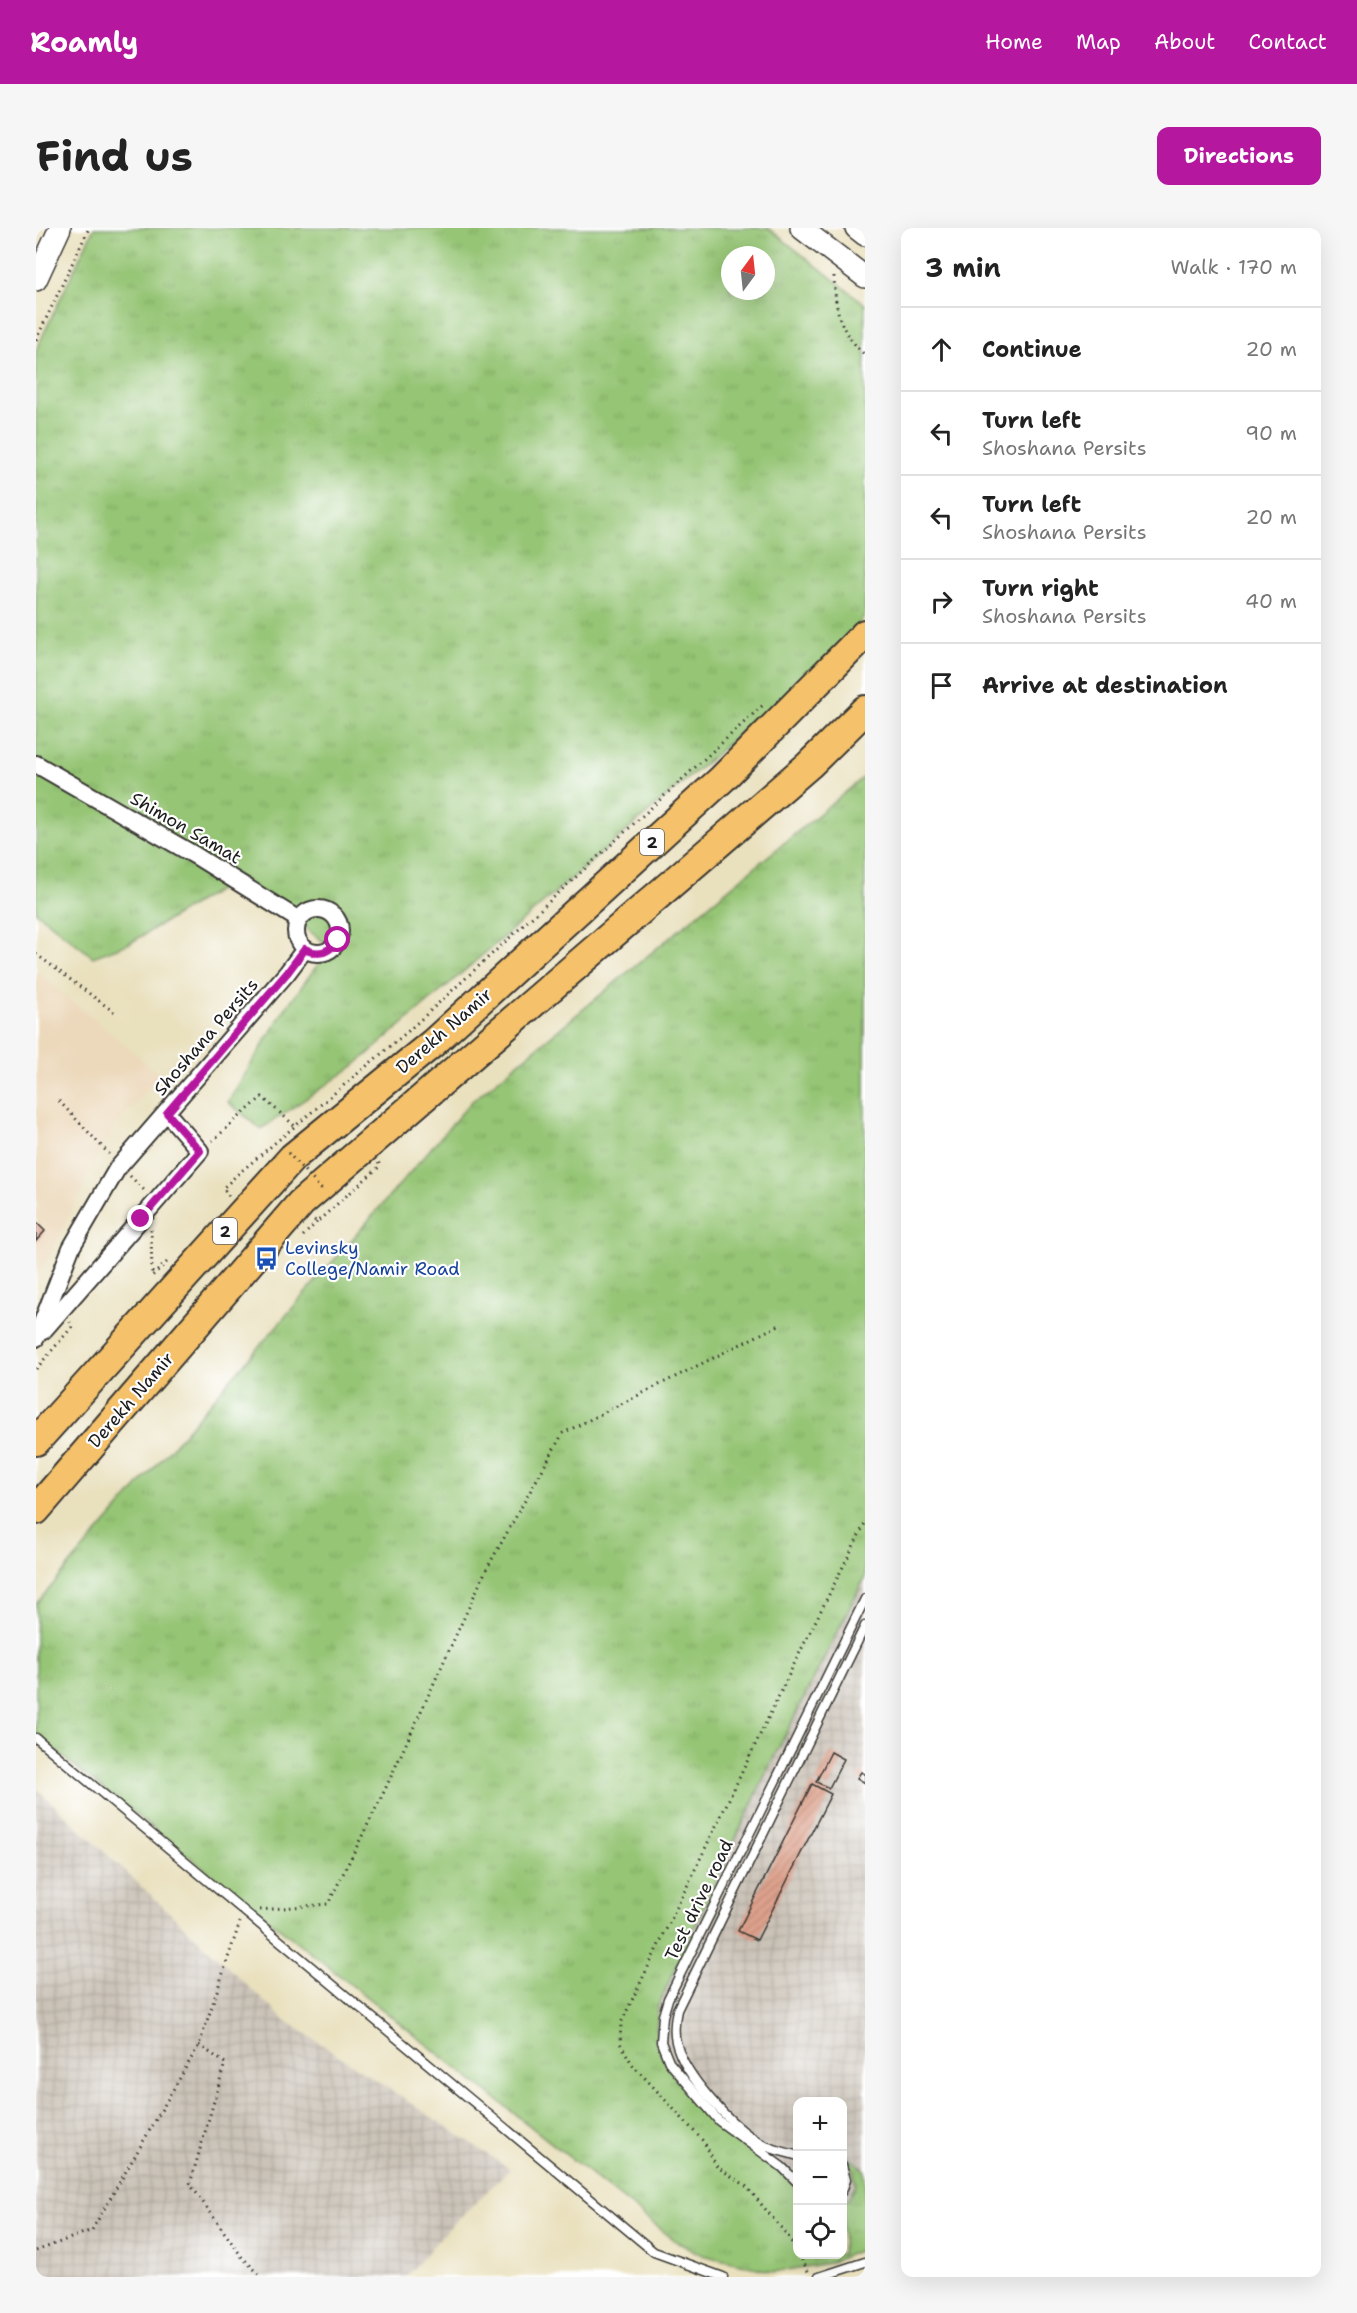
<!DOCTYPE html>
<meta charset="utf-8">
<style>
body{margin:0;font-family:"Shantell Sans",sans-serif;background:#f6f6f6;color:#222}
.controls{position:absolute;right:18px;bottom:18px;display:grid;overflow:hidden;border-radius:12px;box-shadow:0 6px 24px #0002}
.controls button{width:54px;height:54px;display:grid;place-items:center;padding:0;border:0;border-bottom:2px solid #e0e0e0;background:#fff;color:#222;font:30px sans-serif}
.compass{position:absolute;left:685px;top:18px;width:54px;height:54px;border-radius:50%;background:#fff;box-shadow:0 6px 24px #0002;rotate:15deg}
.stop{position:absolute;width:18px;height:18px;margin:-14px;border:4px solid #b5179e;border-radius:50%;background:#fff}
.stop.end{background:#b5179e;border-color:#fff;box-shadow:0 2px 6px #0008}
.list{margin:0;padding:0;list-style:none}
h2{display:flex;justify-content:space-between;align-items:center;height:78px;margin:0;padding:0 24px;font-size:26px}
h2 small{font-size:20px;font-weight:400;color:#767676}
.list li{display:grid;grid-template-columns:39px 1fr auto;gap:18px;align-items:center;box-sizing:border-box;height:84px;padding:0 24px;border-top:2px solid #e0e0e0}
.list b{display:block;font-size:22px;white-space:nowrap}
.list p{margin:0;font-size:20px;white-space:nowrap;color:#767676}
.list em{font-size:20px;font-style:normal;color:#767676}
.icon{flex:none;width:33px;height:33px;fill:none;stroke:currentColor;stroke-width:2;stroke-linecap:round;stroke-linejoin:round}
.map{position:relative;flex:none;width:829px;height:2049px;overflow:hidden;border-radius:12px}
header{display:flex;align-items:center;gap:36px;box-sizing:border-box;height:84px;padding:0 30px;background:#b5179e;color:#fff}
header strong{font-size:28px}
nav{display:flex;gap:33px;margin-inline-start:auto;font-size:21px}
.intro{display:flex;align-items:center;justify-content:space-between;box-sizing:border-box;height:144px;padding:0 36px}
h1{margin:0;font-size:42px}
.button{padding:15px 27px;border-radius:12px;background:#b5179e;color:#fff;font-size:21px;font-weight:700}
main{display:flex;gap:36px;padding:0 36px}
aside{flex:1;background:#fff;border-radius:12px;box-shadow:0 6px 24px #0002}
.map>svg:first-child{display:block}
</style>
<header>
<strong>Roamly</strong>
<nav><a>Home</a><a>Map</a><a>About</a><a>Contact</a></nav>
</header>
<div class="intro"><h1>Find us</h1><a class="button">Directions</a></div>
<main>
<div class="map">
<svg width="829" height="2049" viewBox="0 0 829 2049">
<defs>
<pattern id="industrial-grid" width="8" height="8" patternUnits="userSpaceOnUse" patternTransform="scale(1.5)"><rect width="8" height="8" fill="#cbc3b8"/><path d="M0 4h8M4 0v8" fill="none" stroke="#aea79e"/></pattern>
<pattern id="grass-tufts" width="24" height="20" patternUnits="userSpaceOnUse" patternTransform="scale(1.5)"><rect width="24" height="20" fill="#95c574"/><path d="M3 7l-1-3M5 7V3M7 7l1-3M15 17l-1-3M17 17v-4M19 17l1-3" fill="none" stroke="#80a964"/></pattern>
<pattern id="building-hatch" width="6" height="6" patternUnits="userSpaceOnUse" patternTransform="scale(1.5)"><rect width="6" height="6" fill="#dda18c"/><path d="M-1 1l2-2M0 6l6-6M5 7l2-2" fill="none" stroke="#bd8a78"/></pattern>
</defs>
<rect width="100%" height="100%" fill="#fff"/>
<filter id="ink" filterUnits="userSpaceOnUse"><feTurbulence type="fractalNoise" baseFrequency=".0167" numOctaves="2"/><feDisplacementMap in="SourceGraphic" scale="12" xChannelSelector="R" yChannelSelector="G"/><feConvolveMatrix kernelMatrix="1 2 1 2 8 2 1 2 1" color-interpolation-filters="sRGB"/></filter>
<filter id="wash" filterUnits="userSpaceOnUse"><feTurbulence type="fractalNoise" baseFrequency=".008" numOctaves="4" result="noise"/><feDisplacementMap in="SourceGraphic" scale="24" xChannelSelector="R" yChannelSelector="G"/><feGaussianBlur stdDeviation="1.35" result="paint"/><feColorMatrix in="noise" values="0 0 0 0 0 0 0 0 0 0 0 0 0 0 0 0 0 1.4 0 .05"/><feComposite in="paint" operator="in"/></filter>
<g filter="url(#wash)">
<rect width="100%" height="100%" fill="#e9e0bd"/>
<polygon fill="#ecd8ba" points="0,743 124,847 77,900 0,1054"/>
<g fill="url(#industrial-grid)">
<polygon points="829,1349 829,1943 814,1929 820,1956 812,1971 807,1974 806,1874 762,1874 761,1968 758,1955 689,1904 636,1846 623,1822 620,1802 622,1778 730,1545"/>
<polygon points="0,1560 246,1790 474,1941 408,2005 370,2049 0,2049"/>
</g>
<g fill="url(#grass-tufts)" stroke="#587048" stroke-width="1.5" fill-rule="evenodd">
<path d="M58 0H732L829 76V385L818 407 318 838 225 901 192 874 247 784 288 728 290 716 204 649 94 715 57 729 0 684V122ZM694 27H730V63H694Z"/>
<polygon points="829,548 829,1349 730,1545 622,1778 620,1802 623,1822 636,1846 689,1904 758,1955 761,1968 762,2026 806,2026 807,1974 812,1971 820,1956 813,1928 829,1943 829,2020 793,2035 738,2044 666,2027 641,2014 0,1508 0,1376 435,874"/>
</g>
<g id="blocks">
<g fill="url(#building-hatch)">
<polygon points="0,994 9,1003 0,1013"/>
<polygon points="795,1524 808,1531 793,1560 780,1554"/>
<polygon points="825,1544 829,1546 829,1555 821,1550"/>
<polygon points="776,1556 795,1566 721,1712 702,1703"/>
</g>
</g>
</g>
<g filter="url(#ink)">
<use href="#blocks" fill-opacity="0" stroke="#3b3934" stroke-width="1.5"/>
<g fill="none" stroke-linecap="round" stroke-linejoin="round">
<defs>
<g id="service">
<polyline points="0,1510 618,2024 687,2049"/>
<path d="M762 1928C750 1924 736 1922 726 1916 696 1899 648 1848 640 1814 637 1803 639 1792 641 1782L829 1398"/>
<polyline points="806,1937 810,1952 806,1963"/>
<polyline points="760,1953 746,1939 683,1893 633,1834 625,1814 627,1788 632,1771 829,1371"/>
<polyline points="783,2049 829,2034"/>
</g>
<g id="minor">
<polyline points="0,536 160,628 263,692"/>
<circle cx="282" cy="703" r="22"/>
<polyline points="7,1103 164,923 131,885"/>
<polyline points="0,1110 35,1020 81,941 251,745 269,721"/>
</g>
<g id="tertiary">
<polyline points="765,0 829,49"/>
<polyline points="820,0 829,7"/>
<polyline points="0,52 24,0"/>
</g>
<g id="trunk">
<polyline points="0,1213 257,929 397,815 686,551 829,406"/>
<polyline points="0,1282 265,975 773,537 829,482"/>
</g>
</defs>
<use href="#service" stroke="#3b3934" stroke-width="11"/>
<use href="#minor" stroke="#3b3934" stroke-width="20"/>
<use href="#tertiary" stroke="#3b3934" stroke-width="24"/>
<use href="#trunk" stroke="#3b3934" stroke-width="32"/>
<g stroke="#3b3934" stroke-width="3" stroke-dasharray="1.5 4.5" stroke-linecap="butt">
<path d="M798 48C800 84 802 101 829 127"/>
<polyline points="0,112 53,0"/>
<polyline points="0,726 78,784"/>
<polyline points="23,873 73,926"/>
<polyline points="176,913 226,869 259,898"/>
<polyline points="94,948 108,962"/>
<polyline points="193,968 187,960 202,946 370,805 727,477"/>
<polyline points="278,992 281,994 344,938 342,934"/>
<polyline points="115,1001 116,1048 132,1033"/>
<polyline points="267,1008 281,994"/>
<polyline points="0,1141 36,1099 34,1094"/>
<polyline points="224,1682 292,1676 346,1568 450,1342 527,1205 745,1096"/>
<polyline points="163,1817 189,1835 154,1956 206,2029 226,2049"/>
<polyline points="0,2023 56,2002 163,1817 204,1694"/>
<polyline points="762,2025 752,2008 709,1957 681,1939 668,1914 596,1836 584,1815 585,1795 762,1428 829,1295"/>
<polyline points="763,2026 773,2045"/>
</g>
<use href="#service" stroke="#fff" stroke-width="8"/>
<use href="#minor" stroke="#fff" stroke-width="16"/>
<use href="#tertiary" stroke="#fff" stroke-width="21"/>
<use href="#trunk" stroke="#f5c16b" stroke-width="28"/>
<polyline stroke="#3b3934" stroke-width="3" stroke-dasharray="1.5 4.5" stroke-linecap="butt" points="252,925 288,964"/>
</g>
</g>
<g fill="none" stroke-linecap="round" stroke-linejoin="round" filter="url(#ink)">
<path stroke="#b5179e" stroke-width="8" d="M105 991 164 923 131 885 251 745 269 721C282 728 293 725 302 712"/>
</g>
<defs>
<symbol id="bus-bare" viewBox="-9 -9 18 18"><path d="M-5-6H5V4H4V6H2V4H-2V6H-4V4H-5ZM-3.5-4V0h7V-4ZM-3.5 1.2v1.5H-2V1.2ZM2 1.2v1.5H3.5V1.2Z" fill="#1a4fb4" stroke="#fff" stroke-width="2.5" paint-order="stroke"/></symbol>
</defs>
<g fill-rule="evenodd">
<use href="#bus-bare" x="214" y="1014" width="33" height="33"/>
</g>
<g text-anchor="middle" stroke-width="4.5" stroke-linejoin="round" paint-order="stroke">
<g fill="#fff" stroke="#606060" stroke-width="1.5">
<rect x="604" y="601" width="24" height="26" rx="4.5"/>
<rect x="177" y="990" width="24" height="26" rx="4.5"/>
</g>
<g font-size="16" font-weight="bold" fill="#1c1c1c">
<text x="616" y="620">2</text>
<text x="189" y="1009">2</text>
</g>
<g font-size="18" fill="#1c1c1c" stroke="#fff">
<text transform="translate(150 600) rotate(30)" y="6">Shimon Samat</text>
<text transform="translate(408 803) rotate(-41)" y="6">Derekh Namir</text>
<text transform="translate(170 809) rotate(-49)" y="6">Shoshana Persits</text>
<text transform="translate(95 1172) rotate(-49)" y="6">Derekh Namir</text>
<text transform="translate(663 1672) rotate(-64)" y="6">Test drive road</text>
</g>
<g font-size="18" fill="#164399" stroke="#fff" text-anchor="start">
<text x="249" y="1026">Levinsky<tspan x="249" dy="21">College/Namir Road</tspan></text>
</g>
</g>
</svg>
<div class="controls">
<button>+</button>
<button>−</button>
<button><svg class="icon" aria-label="locate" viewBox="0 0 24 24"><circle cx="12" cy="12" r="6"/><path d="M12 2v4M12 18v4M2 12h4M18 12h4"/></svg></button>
</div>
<svg class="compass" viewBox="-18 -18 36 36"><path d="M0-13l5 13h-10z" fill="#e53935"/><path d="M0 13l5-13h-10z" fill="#767676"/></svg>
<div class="stop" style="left:302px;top:712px"></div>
<div class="stop end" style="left:105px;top:991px"></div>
</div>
<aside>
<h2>3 min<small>Walk · 170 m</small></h2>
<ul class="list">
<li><svg class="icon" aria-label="ahead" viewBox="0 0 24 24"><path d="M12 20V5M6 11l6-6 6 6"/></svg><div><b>Continue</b></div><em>20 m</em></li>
<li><svg class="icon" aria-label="left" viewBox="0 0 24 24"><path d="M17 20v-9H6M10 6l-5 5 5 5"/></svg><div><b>Turn left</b><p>Shoshana Persits</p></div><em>90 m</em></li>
<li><svg class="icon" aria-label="left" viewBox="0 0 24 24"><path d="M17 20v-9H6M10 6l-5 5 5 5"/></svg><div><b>Turn left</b><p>Shoshana Persits</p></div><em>20 m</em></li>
<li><svg class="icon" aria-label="right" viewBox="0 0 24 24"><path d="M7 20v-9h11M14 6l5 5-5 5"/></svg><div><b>Turn right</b><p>Shoshana Persits</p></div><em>40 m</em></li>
<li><svg class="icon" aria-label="arrive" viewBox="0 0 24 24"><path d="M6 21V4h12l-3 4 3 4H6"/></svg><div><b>Arrive at destination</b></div></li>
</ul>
</aside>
</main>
